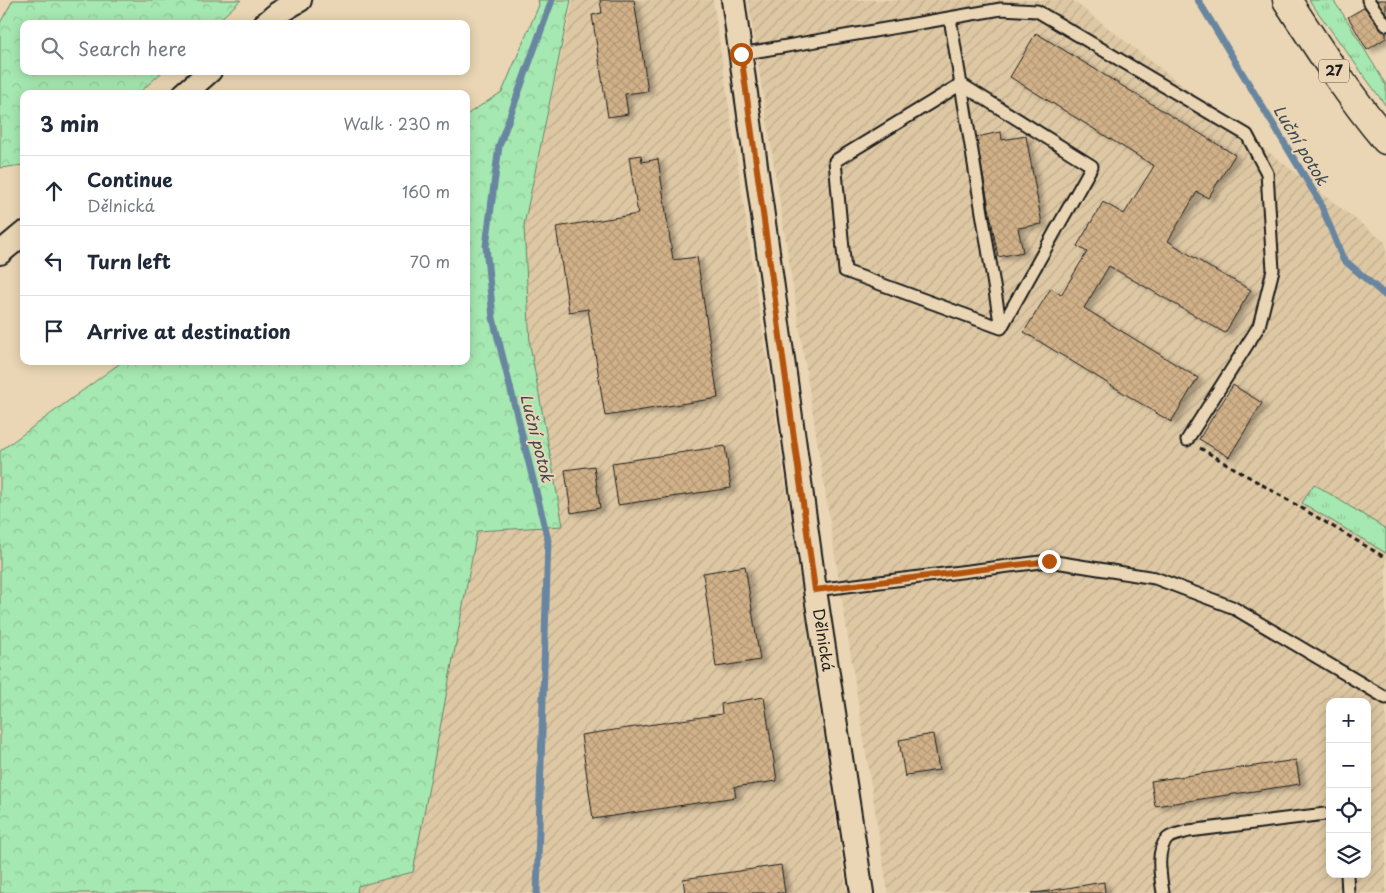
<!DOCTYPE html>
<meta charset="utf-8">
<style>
body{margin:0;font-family:"Playpen Sans",sans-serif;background:#f6f6f7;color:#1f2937}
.controls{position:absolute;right:15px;bottom:15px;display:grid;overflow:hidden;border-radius:10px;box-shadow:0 2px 12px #0003}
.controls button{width:45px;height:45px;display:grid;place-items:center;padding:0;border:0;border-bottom:1px solid #e0e1e3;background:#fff;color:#1f2937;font:25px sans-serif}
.stop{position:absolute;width:15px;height:15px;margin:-11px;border:4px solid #b45309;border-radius:50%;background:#fff}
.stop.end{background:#b45309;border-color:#fff;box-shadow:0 1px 5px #0008}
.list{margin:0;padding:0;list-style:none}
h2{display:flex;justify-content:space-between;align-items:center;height:65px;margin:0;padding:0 20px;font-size:21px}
h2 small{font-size:16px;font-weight:400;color:#747a83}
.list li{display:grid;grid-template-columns:32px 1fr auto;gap:15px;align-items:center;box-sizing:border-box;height:70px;padding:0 20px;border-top:1px solid #e0e1e3}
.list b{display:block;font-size:19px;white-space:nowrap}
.list p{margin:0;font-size:16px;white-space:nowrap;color:#747a83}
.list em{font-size:16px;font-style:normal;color:#747a83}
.icon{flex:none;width:28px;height:28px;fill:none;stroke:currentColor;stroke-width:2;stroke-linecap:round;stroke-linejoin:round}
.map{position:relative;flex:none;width:1386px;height:893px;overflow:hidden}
.search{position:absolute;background:#fff;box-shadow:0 2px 12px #0003;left:20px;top:20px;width:450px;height:55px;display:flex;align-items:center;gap:12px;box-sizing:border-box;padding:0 18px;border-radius:10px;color:#747a83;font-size:19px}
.panel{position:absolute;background:#fff;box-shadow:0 2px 12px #0003;left:20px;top:90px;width:450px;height:275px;border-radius:10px}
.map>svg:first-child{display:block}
</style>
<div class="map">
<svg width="1386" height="893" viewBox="0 0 1386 893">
<defs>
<pattern id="industrial-furrows" width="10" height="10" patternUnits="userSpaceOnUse" patternTransform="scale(1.25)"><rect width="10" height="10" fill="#dec8a4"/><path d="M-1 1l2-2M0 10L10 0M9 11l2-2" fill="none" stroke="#beab8d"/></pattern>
<pattern id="grass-tufts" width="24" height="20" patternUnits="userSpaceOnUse" patternTransform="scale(1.25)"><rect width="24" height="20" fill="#a6e8b1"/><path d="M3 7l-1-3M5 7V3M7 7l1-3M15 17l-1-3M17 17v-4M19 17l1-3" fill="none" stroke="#8ec698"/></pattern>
<pattern id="forest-crowns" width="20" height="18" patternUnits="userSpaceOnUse" patternTransform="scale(1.25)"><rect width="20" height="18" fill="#a6e8b1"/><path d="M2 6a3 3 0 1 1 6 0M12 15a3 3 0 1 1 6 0" fill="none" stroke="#8ec698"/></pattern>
<pattern id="building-cross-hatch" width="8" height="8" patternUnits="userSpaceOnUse" patternTransform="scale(1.25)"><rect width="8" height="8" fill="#d1b188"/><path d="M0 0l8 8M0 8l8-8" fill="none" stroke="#b39875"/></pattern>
<filter id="shadow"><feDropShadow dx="5.5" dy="3" stdDeviation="2.5" flood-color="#0004"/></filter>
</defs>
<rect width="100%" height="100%" fill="#ead6b4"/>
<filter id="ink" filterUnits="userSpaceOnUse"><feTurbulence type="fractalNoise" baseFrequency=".02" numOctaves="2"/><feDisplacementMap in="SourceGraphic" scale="10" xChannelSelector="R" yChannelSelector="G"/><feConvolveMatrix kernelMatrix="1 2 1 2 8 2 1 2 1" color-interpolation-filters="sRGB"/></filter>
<g filter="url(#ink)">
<g fill="url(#industrial-furrows)" fill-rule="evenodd">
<polygon points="573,0 713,0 847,893 357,893 358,886 413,872 477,531 562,526 530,345 524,225"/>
<path d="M748 0H1072L1386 243V893H888ZM1330 702H1367V874H1330Z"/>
</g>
<g fill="url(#grass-tufts)" stroke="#618266">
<polygon points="1309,0 1333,0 1345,17 1386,85 1386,106"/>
<polygon points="1314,484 1386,529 1386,553 1302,503"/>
</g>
<g fill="url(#forest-crowns)" stroke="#618266">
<polygon points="13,0 241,0 215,24 24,24 24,71 163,71 138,94 24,94 24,165 0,168 0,23"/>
<polygon points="538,0 571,0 524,225 530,345 563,526 477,531 413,872 358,886 357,893 0,893 0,451 123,361 466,361 466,115 502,92 539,5"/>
</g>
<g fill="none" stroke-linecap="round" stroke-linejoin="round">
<g stroke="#6986a0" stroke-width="7">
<polyline points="1198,0 1320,202 1343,259 1386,296"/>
<polyline points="537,893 548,540 493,318 486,246 499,146 552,0"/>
</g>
</g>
<g fill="url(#building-cross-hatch)" stroke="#1c1c1c" filter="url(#shadow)">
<polygon points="600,0 634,0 648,91 625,94 628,114 608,117 592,15 602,13"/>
<polygon points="1377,0 1386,0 1386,38 1367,50 1348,17"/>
<polygon points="1036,33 1235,155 1208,198 1197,192 1168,241 1209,267 1251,290 1225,333 1109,266 1084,308 1198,378 1171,422 1024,332 1051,288 1061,295 1087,252 1077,246 1103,202 1124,214 1154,166 1010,77"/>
<polygon points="1001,132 1002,140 1026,136 1042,224 1018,228 1023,252 998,257 976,137"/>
<polygon points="641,155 642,162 658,159 673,260 697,257 718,398 605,416 588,309 569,312 556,227 638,214 629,157"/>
<polygon points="1233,385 1262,403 1229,457 1199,439"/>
<polygon points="725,446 731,488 618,505 612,463"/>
<polygon points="594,466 600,508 571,513 565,470"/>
<polygon points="745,566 760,660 716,667 703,573"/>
<polygon points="764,697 777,781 734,787 736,797 593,819 581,735 722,714 721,704"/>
<polygon points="933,734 939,770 906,775 905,777 899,740"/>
<polygon points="1296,760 1300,784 1155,806 1151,781"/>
<polygon points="781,865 785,893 685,893 683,879"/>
<polygon points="1104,882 1105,893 1032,893 1042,892"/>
</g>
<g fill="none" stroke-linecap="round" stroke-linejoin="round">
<defs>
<g id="service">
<polyline points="1368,0 1386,25"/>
<polyline points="950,18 1001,328 1092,166 961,84 835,161 845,271 1001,328"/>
<polyline points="741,54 1001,9 1037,11 1247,135 1267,173 1273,270 1259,326 1187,440"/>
<polyline points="815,590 1049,561 1155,578 1232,607 1386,698"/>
<polyline points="1347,874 1348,893"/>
<path d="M1163 893C1161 878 1155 851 1167 839 1172 834 1183 833 1189 831L1325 814 1330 815"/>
</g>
<g id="minor">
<path id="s1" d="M733 0 815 590 862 893"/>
<polyline points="265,24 278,13 300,0"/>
<polyline points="184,94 210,71"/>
<polyline points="0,253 24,233"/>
</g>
<path id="primary" d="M1287 0C1318 48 1349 96 1386 140"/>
</defs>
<use href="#service" stroke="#1c1c1c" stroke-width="15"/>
<use href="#minor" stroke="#1c1c1c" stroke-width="26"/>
<use href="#primary" stroke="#1c1c1c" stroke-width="31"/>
<polyline stroke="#1c1c1c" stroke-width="3" stroke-dasharray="5 4" stroke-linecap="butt" points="1200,448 1386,558"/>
<use href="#service" stroke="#ead6b4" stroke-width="11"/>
<use href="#minor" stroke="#ead6b4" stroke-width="22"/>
<use href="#primary" stroke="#ead6b4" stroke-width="28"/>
</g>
</g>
<g fill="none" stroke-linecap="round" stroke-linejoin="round" filter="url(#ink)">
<polyline stroke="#b45309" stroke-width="6" points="741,54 815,590 1049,561"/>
</g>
<g text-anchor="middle" stroke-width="4" stroke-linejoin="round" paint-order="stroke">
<rect fill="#ead6b4" stroke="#5a544a" stroke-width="1" x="1319" y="59.5" width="30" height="23" rx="4"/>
<g font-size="14" font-weight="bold" fill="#1c1c1c">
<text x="1334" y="76">27</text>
</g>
<g font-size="15" fill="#1c1c1c" stroke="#ead6b4">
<text dy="5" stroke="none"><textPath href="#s1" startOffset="646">Dělnická</textPath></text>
</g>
<g font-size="16" font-style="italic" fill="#3c4853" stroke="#ead6b4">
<text transform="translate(1301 145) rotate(59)" y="6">Luční potok</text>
<text transform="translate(537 438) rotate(76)" y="6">Luční potok</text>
</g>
</g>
</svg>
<div class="controls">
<button>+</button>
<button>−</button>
<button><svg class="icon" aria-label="locate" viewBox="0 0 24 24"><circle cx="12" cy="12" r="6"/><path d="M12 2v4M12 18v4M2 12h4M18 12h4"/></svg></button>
<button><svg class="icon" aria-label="layers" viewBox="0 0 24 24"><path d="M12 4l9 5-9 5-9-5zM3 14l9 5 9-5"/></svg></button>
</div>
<div class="stop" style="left:741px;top:54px"></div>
<div class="stop end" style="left:1049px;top:561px"></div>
<div class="search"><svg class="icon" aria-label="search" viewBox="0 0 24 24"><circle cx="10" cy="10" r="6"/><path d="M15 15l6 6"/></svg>Search here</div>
<section class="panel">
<h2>3 min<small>Walk · 230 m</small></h2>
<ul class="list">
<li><svg class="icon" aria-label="ahead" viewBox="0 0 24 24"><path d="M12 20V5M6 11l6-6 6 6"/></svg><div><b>Continue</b><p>Dělnická</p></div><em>160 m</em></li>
<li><svg class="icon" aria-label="left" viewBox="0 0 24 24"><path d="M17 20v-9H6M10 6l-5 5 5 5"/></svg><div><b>Turn left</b></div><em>70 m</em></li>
<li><svg class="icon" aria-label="arrive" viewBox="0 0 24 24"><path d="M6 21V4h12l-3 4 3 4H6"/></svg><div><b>Arrive at destination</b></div></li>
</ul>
</section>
</div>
